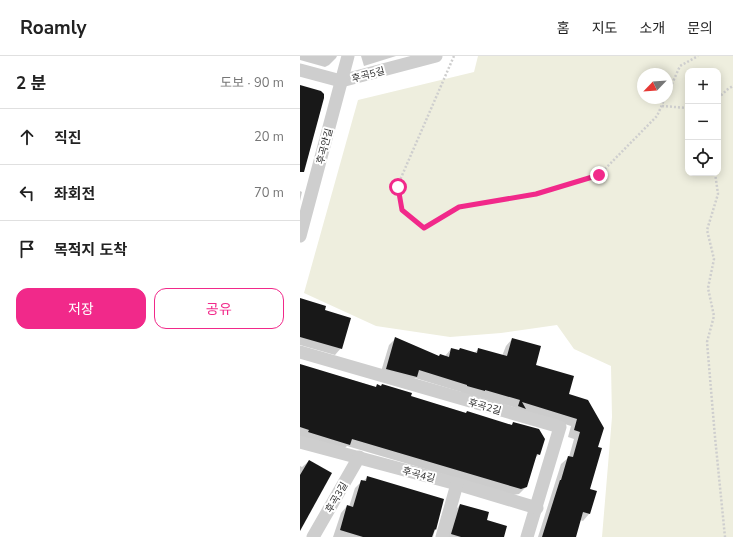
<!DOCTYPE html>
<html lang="ko">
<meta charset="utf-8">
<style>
body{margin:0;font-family:"Nunito Sans","Noto Sans KR",sans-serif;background:#f6f6f6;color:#222}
.controls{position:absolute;right:12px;top:12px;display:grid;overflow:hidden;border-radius:8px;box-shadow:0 2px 10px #0003}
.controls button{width:36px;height:36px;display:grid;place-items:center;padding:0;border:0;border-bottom:1px solid #e0e0e0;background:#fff;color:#222;font:20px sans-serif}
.compass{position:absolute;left:337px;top:12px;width:36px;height:36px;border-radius:50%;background:#fff;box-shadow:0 2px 10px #0003;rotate:245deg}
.stop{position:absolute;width:12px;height:12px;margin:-9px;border:3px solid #f1298a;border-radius:50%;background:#fff}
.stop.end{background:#f1298a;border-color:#fff;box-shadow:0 1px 4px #0008}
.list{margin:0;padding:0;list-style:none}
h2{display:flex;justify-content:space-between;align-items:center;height:52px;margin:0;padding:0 16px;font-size:17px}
h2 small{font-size:13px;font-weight:400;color:#767676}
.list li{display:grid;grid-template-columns:26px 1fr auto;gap:12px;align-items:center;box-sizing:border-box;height:56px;padding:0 16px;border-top:1px solid #e0e0e0}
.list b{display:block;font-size:15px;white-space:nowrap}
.list em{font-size:13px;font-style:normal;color:#767676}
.actions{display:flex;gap:8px;padding:12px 16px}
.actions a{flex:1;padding:9px 0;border:1px solid #f1298a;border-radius:12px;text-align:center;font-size:14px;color:#f1298a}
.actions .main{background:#f1298a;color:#fff}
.icon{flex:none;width:22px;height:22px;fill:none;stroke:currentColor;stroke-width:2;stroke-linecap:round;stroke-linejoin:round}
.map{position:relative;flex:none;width:433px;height:481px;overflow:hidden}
header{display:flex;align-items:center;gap:24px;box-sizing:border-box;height:56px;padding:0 20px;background:#fff;border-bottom:1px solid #e0e0e0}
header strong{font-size:19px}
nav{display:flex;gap:22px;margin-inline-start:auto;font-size:14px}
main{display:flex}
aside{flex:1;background:#fff}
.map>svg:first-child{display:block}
</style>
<header>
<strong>Roamly</strong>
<nav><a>홈</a><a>지도</a><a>소개</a><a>문의</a></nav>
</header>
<main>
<aside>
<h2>2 분<small>도보 · 90 m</small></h2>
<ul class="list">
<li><svg class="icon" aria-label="ahead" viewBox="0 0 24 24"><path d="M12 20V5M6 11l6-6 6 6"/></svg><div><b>직진</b></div><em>20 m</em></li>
<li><svg class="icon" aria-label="left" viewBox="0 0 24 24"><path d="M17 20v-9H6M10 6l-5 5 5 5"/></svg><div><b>좌회전</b></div><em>70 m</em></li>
<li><svg class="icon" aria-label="arrive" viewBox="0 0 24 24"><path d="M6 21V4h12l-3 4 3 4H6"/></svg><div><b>목적지 도착</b></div></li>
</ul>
<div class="actions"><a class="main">저장</a><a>공유</a></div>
</aside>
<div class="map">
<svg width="433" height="481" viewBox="0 0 433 481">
<rect width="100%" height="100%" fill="#fff"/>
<path fill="#eeeede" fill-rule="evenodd" d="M178 0H433V481H302L312 361 311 310 274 293 257 269 201 277 150 281 76 270 4 237 58 44 174 16ZM388 15H418V117H388ZM343 18H367V42H343Z"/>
<g fill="#0003">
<polygon points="0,0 37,0 36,2 29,9 25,11 0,4"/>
<polygon points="61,0 96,0 64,10"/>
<polygon points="0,135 2,136 0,145"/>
<polygon points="0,243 24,255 41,292 35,299 0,289"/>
<polygon points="96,282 139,301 145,300 151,293 174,297 179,293 202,300 206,290 212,283 235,309 268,339 297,392 289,433 289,458 283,465 280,464 275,481 238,481 261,408 269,401 274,383 268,381 271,370 223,355 213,351 178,341 177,342 161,337 161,336 115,322 109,328 80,319 89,289"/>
<polygon points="0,309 166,357 211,369 214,367 239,398 234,403 226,431 219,438 213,439 47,390 42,395 0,380"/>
<polygon points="9,405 0,473 0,410 2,411"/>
<polygon points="68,421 143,444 133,481 33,481 41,457 47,450 49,451 55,432 62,425 63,425"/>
<polygon points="160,449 186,465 203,481 146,481 153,456"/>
</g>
<g fill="#181818">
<polygon points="0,29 21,35 24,38 24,42 4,116 0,116"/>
<polygon points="0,242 26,250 25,254 51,262 42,293 0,281"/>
<polygon points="95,281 139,300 140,298 149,301 151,292 159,294 160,292 177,297 178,292 207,300 212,282 241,290 236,309 274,320 269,338 288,344 304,372 298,391 302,392 290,433 297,435 290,458 283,456 276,481 242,481 260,424 261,424 268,400 273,401 280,376 274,374 277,363 222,346 226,353 218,350 220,344 185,334 185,335 167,330 167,329 119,314 117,321 86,313"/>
<polygon points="0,308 76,331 77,328 81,330 82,328 112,337 111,340 166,357 167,355 212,369 213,366 239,373 245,383 240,399 237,398 227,431 221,433 52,383 50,389 8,376 9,374 0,371"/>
<polygon points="9,404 32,417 0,475 0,419"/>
<polygon points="67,420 144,443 136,474 135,473 132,481 63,481 40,474 47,449 53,451 61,424 66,425"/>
<polygon points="160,448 189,456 187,464 207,470 204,481 161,481 151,478"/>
</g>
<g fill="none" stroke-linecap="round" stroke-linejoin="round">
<g stroke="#cecece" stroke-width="2.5" stroke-dasharray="2 2" stroke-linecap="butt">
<polyline points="154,0 97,131 102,154 124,172 159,151 236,139 299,119 357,60 365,42"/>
<polyline points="367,39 380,10 398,0"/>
<polyline points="418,42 428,33 433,30"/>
<polyline points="362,50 388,52"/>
<polyline points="415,117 418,138 407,174 414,203 408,232 414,260 407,286 415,381 425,481"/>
</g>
<g stroke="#cecece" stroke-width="13">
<polyline points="0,14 41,25 136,0"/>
<polyline points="0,180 48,0"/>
<polyline points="0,296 260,371 227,481"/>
<polyline points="0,386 157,428 237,452"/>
<polyline points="13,481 59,401"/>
<polyline points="142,481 157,428"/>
</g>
</g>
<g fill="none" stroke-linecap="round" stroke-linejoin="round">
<polyline stroke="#f1298a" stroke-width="5" points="98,131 102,154 124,172 159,151 236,138 299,119"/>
</g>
<g text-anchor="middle" stroke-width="4" stroke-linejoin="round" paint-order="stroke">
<g font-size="10" fill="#313131" stroke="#fff">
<text transform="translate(68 18) rotate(-15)" y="4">후곡5길</text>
<text transform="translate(24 90) rotate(-75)" y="4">후곡안길</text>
<text transform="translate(185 350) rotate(16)" y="4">후곡2길</text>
<text transform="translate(119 418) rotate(15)" y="4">후곡4길</text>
<text transform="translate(36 441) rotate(-60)" y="4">후곡3길</text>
</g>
</g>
</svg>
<div class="controls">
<button>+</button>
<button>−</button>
<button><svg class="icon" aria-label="locate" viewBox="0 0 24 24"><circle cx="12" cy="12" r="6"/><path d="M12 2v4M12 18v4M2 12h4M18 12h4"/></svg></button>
</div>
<svg class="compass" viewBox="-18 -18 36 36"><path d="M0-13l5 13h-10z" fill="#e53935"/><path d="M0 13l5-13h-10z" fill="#767676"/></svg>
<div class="stop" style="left:98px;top:131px"></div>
<div class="stop end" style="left:299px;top:119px"></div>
</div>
</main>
